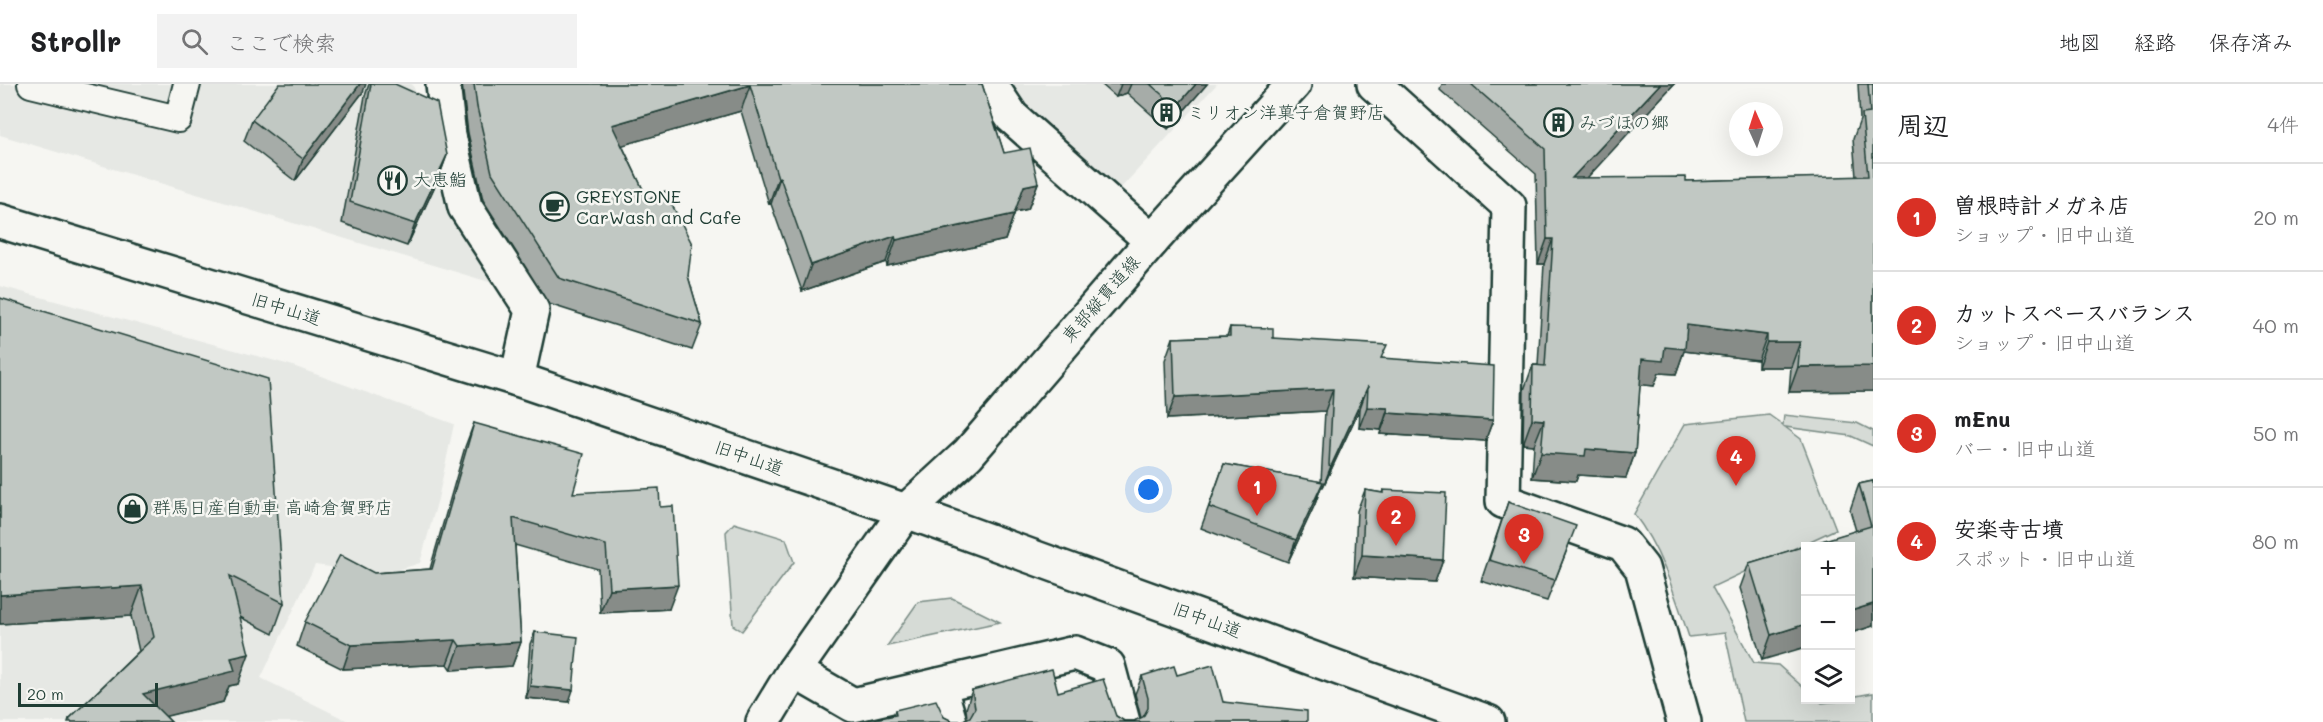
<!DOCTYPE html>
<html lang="ja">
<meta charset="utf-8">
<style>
body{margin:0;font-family:Mali,"Klee One",sans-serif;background:#f2f2f2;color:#202124}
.controls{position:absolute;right:18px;bottom:18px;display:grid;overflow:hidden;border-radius:0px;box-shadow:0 6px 24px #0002}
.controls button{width:54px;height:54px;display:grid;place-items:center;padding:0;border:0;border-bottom:2px solid #e0e0e0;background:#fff;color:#202124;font:30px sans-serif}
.compass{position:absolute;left:1729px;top:18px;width:54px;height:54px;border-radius:50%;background:#fff;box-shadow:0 6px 24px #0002;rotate:357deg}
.scale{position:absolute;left:18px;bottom:15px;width:140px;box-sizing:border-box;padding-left:6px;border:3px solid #1f3d34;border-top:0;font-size:16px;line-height:21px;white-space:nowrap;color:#1f3d34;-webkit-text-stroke:4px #f6f6f2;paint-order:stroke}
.you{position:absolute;left:1149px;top:406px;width:21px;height:21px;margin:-15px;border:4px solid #fff;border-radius:50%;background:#1a73e8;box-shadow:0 0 0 9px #1a73e833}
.badge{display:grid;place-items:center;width:39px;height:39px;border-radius:50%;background:#d93025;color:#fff;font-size:20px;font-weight:700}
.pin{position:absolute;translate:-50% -50px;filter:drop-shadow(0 2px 3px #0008)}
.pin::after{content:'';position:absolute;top:32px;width:21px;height:18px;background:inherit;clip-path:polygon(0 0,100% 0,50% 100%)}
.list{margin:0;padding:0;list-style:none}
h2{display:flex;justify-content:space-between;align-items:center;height:78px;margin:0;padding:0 24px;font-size:26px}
h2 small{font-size:20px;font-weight:400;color:#757577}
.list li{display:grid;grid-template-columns:39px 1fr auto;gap:18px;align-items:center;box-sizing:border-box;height:108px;padding:0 24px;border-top:2px solid #e0e0e0}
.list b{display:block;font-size:22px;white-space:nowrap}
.list p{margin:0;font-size:20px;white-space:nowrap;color:#757577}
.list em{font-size:20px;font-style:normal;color:#757577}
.icon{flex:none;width:33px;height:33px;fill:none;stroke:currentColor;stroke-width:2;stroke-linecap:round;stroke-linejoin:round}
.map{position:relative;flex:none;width:1873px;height:638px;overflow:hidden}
header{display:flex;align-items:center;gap:36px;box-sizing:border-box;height:84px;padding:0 30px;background:#fff;border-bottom:2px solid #e0e0e0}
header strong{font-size:28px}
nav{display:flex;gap:33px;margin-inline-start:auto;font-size:21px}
.search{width:420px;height:54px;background:#f2f2f2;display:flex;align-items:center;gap:15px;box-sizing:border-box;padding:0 21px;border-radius:0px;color:#757577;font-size:22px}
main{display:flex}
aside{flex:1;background:#fff}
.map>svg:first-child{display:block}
</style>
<header>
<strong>Strollr</strong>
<div class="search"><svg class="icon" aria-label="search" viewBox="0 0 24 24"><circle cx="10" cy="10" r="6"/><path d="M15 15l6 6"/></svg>ここで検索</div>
<nav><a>地図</a><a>経路</a><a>保存済み</a></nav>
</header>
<main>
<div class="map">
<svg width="1873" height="638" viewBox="0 0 1873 638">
<rect width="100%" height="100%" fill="#f6f6f2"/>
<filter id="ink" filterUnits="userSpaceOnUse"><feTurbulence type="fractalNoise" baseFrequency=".0167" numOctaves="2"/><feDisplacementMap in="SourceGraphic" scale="12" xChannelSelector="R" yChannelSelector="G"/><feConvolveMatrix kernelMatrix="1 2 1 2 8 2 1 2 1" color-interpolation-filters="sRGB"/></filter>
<g filter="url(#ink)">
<g fill="#e6e8e4">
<polygon points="0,0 412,0 430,39 437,99 496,200 0,51"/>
<polygon points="1008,0 1217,0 1119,106 1022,21"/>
<polygon points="0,202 290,281 454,340 438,415 420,479 385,490 315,481 261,594 350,638 0,638"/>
</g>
<g fill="#d6dbd6" stroke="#7a8c85" stroke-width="1.5">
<path d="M1769 331 1783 341 1784 331 1857 339 1873 347V362L1851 352 1785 343 1801 355 1836 445 1712 503 1754 579 1778 581 1805 605 1806 616H1818L1822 619 1850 616 1851 613 1873 609V638H1744L1725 549 1689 553C1675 511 1661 465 1634 430L1685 340Z"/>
<polygon points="734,439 786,455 794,478 742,547 733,541 726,448"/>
<polygon points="952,514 1000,538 887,562 918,518"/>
</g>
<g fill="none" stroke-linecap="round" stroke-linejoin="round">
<defs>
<g id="service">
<polyline points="31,0 64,8"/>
<polyline points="66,0 64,8 178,35 187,0"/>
</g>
<g id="minor">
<polyline points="443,0 449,52 465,123 532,226 517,295"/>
<polyline points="990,0 1012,33 1152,157"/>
<polyline points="1374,0 1509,122 1503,417 1623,460 1642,484 1684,638"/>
<polyline points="794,587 853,621 1075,569 1108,582 1123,638"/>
<polyline points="939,601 950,638"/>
</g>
<polyline id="tertiary" points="763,638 794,587 906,427 968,370 1152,157 1294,0"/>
<polyline id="secondary" points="0,137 517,295 906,427 1488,638"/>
</defs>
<use href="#service" stroke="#1f3d34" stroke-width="30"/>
<use href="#minor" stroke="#1f3d34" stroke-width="38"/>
<use href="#tertiary" stroke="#1f3d34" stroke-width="38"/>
<use href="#secondary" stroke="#1f3d34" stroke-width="38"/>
<use href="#service" stroke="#f6f6f2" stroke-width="26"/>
<use href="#minor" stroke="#f6f6f2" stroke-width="33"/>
<use href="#tertiary" stroke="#f6f6f2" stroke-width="33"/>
<use href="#secondary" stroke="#f6f6f2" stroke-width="33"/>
</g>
<g fill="#a6aca8" stroke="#1f3d34" stroke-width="1.5">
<polygon points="369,0 395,0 447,71 439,93 407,162 342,139 365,12"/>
<polygon points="462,0 982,0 1004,69 1038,99 1028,125 1015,128 1005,156 887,182 886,178 802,207 771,120 769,120 741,27 622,61 648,116 688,192 702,240 692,266 549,220 483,116 468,49"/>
<polygon points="1101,0 1207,0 1168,45 1127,9 1116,13"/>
<polygon points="1442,0 1674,0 1586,94 1686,97 1856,93 1853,55 1860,36 1858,0 1873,0 1873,307 1789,308 1791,283 1758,283 1758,276 1684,267 1676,290 1659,289 1654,302 1640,300 1635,369 1626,394 1578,391 1576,397 1532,394 1534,361 1523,360 1524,306 1533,281 1538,281 1544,180 1538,180 1536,90 1440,6"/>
<polygon points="363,8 295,97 244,57 252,36"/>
<polygon points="0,214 284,519 273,550 240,533 238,600 229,602 223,618 165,632 171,638 68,638 69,635 139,567 131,532 0,540"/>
<polygon points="1230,243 1273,254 1382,274 1493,336 1485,357 1380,350 1381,346 1359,344 1360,324 1323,403 1321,403 1315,420 1288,478 1201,444 1224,380 1321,398 1325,327 1167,335 1165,276 1173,254 1227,252"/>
<polygon points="474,339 573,409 660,423 669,525 600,529 598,485 515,461 521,558 512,582 451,586 447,580 343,585 297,562 305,538 374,489 430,485 465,363"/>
<polygon points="1873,397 1873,542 1851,549 1851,462 1762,576 1740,504 1749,479 1856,447 1850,426 1859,400"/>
<polygon points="1365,406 1382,409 1383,406 1443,476 1435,498 1354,493 1357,427"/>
<polygon points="1508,418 1568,463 1547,517 1481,497"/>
<polygon points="535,548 569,618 526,614 530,560"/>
<polygon points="1177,591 1223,618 1307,638 860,638 893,632 895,626 944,633 952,637 962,637 967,634 966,625 972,606 1058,608 1116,632 1124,637 1134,637 1141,634 1135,610 1142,592"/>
</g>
<g fill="#878c88" stroke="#1f3d34" stroke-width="1.5">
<polygon points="360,0 366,0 363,8 295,97 303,75"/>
<polygon points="1121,0 1131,0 1127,9 1116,13"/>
<polygon points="1196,0 1207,0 1168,45 1176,23"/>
<polygon points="1660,0 1674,0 1563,120 1572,94"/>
<polygon points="750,1 741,27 603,67 612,41"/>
<polygon points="447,71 439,93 407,162 415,140"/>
<polygon points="780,93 771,120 769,120 778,94"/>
<polygon points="1038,99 1028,125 1014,128 1024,102"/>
<polygon points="1014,130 1005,156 887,182 896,156"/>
<polygon points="895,152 886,178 802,207 811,181"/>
<polygon points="1547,155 1553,155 1544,180 1538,180"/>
<polygon points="1687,241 1767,251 1758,276 1684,267 1676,290 1659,289 1654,302 1633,300 1642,275 1665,263"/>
<polygon points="1767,258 1800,258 1791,283 1758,283"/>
<polygon points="1873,282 1873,307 1789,308 1798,283"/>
<polygon points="1368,302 1360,324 1323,403 1331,382"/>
<polygon points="1333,305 1325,327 1167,335 1175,313"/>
<polygon points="1367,323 1388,324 1381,346 1359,344"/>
<polygon points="1388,329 1493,336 1485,357 1380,350"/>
<polygon points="1532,335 1544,336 1534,361 1523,360"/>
<polygon points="1586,365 1635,369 1626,394 1578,391 1576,397 1532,394 1541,369"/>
<polygon points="1323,398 1315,420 1288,478 1296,456"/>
<polygon points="1362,471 1443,476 1435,498 1354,493"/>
<polygon points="678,501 669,525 600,529 609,505"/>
<polygon points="142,502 131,532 0,540 0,511"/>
<polygon points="1873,520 1873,542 1851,549 1851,527"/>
<polygon points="1806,540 1806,563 1762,576 1771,551"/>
<polygon points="456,556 447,580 343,585 351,561"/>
<polygon points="521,558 512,582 451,586 460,562"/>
<polygon points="249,570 238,600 229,602 223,618 143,638 143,610 231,574"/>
<polygon points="530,602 573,606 569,618 526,614"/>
</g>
<g fill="#c1c8c3" stroke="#1f3d34" stroke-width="1.5">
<polygon points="279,0 360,0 303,75 252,36"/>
<polygon points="371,0 395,0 437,19 447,71 415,140 350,118"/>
<polygon points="474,0 982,0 1004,69 1030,64 1038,99 1024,102 1014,130 896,156 895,152 811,181 780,93 778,94 750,1 612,41 648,116 665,107 692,160 688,192 702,240 559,194 492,89 477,23"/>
<polygon points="1150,0 1196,0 1176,23"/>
<polygon points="1471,0 1660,0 1572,94 1686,93 1686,97 1868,92 1862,30 1870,29 1868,0 1873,0 1873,282 1798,283 1800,258 1767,258 1767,251 1687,241 1685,265 1665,263 1663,277 1642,275 1635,369 1586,365 1585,372 1541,369 1544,336 1532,335 1533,281 1545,282 1553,155 1547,155 1545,65"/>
<polygon points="0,214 268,295 284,519 230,492 249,570 231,574 235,587 143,610 171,638 72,638 69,635 154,553 142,502 0,511"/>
<polygon points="1230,243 1273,244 1273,254 1387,261 1381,274 1494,282 1493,336 1388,329 1388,324 1367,323 1368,302 1331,382 1329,381 1333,305 1175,313 1173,254 1230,252"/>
<polygon points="474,339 584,370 573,409 659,404 660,423 673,422 678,501 609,505 606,461 513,434 521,558 460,562 456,556 351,561 305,538 340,471 374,489 432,485"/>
<polygon points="1224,380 1323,398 1296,456 1209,423"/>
<polygon points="1873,397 1873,520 1851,527 1851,462 1806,462 1806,540 1771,551 1749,479 1871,442 1859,400"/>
<polygon points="1365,406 1383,409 1383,406 1446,409 1443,476 1362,471"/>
<polygon points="1508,418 1576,442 1555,496 1489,476"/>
<polygon points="535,548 578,553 573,606 530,602"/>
<polygon points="1213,581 1223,618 1307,627 1307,638 860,638 896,631 895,626 936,616 944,633 952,637 962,637 970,633 975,624 972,606 1052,585 1058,608 1103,595 1116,632 1124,637 1134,637 1143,633 1148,624 1148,614 1142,592 1174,582 1177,591"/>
</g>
</g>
<defs>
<symbol id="building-ring" viewBox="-11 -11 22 22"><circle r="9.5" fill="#f6f6f2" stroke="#1f3d34" stroke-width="1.5"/><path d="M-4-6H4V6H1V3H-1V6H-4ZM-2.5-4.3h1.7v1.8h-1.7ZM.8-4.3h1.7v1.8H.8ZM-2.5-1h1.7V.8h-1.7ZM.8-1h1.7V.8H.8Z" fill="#1f3d34"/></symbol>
<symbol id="restaurant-ring" viewBox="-11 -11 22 22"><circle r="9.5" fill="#f6f6f2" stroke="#1f3d34" stroke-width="1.5"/><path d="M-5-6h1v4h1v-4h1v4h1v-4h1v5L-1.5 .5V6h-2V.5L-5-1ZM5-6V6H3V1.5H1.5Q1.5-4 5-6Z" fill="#1f3d34"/></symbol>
<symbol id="cafe-ring" viewBox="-11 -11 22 22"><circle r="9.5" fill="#f6f6f2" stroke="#1f3d34" stroke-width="1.5"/><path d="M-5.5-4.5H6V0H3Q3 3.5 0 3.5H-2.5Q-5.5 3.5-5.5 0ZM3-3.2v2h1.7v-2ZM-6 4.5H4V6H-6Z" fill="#1f3d34"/></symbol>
<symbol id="shop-ring" viewBox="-11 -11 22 22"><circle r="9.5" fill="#f6f6f2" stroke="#1f3d34" stroke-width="1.5"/><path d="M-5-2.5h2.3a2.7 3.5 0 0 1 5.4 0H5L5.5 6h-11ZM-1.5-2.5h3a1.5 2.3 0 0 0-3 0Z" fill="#1f3d34"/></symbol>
</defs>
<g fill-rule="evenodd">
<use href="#building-ring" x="1150" y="12" width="33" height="33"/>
<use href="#building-ring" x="1542" y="22" width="33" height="33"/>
<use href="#restaurant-ring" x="376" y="80" width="33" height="33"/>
<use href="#cafe-ring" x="538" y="106" width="33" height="33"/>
<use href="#shop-ring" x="116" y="408" width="33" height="33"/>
</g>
<g text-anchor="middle" stroke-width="5" stroke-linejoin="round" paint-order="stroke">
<g font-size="18" fill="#1f3d34" stroke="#f6f6f2" text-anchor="start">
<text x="1187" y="35">ミリオン洋菓子倉賀野店</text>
<text x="1579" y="45">みづほの郷</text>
<text x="413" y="102">大恵鮨</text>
<text x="576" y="119">GREYSTONE<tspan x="576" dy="21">CarWash and Cafe</tspan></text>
<text x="153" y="430">群馬日産自動車 高崎倉賀野店</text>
</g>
<g font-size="18" fill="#1f3d34" stroke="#f6f6f2">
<text transform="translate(1101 215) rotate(-49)" y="6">東部縦貫道線</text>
<text transform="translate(286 225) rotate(17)" y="6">旧中山道</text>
<text transform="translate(749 374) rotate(19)" y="6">旧中山道</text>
<text transform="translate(1207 536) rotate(20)" y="6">旧中山道</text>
</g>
</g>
</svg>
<div class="controls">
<button>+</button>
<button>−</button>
<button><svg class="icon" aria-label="layers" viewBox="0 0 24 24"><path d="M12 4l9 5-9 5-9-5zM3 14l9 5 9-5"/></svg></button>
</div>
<svg class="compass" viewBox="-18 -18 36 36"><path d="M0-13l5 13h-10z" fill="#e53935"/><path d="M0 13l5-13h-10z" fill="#757577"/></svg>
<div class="scale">20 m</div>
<div class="you"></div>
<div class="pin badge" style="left:1257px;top:432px">1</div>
<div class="pin badge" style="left:1396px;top:462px">2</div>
<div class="pin badge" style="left:1524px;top:480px">3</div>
<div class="pin badge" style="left:1736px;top:402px">4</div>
</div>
<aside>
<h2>周辺<small>4件</small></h2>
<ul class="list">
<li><span class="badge">1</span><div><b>曽根時計メガネ店</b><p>ショップ · 旧中山道</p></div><em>20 m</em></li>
<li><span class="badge">2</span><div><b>カットスペースバランス</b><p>ショップ · 旧中山道</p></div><em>40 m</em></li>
<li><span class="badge">3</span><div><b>mEnu</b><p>バー · 旧中山道</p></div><em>50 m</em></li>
<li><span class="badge">4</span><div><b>安楽寺古墳</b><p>スポット · 旧中山道</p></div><em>80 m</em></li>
</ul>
</aside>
</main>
